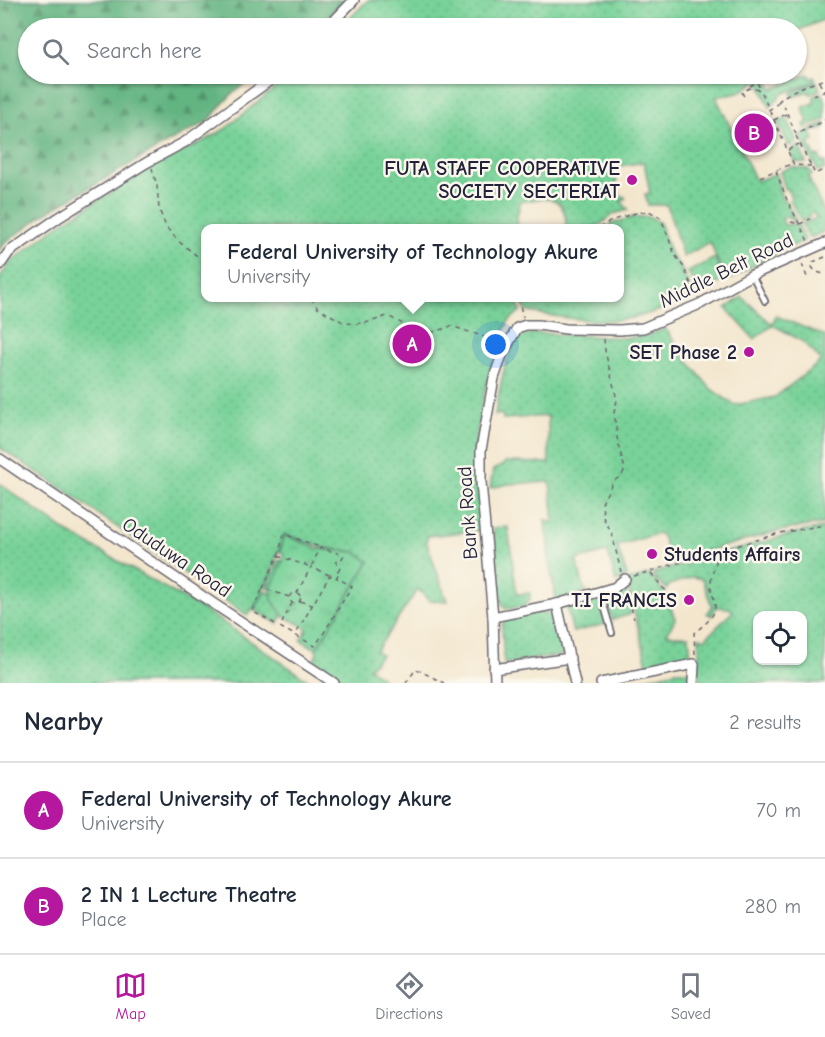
<!DOCTYPE html>
<style>
body{margin:0;font-family:"Comic Neue",sans-serif;background:#f6f6f7;color:#1f2937}
.controls{position:absolute;right:18px;bottom:18px;display:grid;overflow:hidden;border-radius:12px;box-shadow:0 2px 4px #0004}
.controls button{width:54px;height:54px;display:grid;place-items:center;padding:0;border:0;border-bottom:2px solid #e0e1e3;background:#fff;color:#1f2937;font:30px sans-serif}
.you{position:absolute;left:496px;top:345px;width:21px;height:21px;margin:-15px;border:4px solid #fff;border-radius:50%;background:#1a73e8;box-shadow:0 0 0 9px #1a73e833}
.badge{display:grid;place-items:center;width:39px;height:39px;border-radius:50%;background:#b5179e;color:#fff;font-size:20px;font-weight:700}
.pin{position:absolute;translate:-50% -50%;border:3px solid #fff;box-shadow:0 2px 6px #0006}
.popup{position:absolute;left:201px;top:224px;width:423px;height:78px;box-sizing:border-box;display:grid;place-content:center;border-radius:12px;background:#fff;filter:drop-shadow(0 2px 4px #0005);font-size:20px;white-space:nowrap;color:#747a83}
.popup b{font-size:22px;color:#1f2937}
.popup::after{content:'';position:absolute;left:50%;top:100%;margin-left:-12px;border:12px solid transparent;border-top-color:#fff}
.list{margin:0;padding:0;list-style:none}
h2{display:flex;justify-content:space-between;align-items:center;height:78px;margin:0;padding:0 24px;font-size:26px}
h2 small{font-size:20px;font-weight:400;color:#747a83}
.list li{display:grid;grid-template-columns:39px 1fr auto;gap:18px;align-items:center;box-sizing:border-box;height:96px;padding:0 24px;border-top:2px solid #e0e1e3}
.list b{display:block;font-size:22px;white-space:nowrap}
.list p{margin:0;font-size:20px;white-space:nowrap;color:#747a83}
.list em{font-size:20px;font-style:normal;color:#747a83}
.icon{flex:none;width:33px;height:33px;fill:none;stroke:currentColor;stroke-width:2;stroke-linecap:round;stroke-linejoin:round}
.map{position:relative;flex:none;width:825px;height:683px;overflow:hidden}
.search{position:absolute;background:#fff;box-shadow:0 2px 4px #0004;left:18px;right:18px;top:18px;height:66px;display:flex;align-items:center;gap:15px;box-sizing:border-box;padding:0 21px;border-radius:33px;color:#747a83;font-size:22px}
.sheet{height:270px;background:#fff}
nav{display:flex;justify-content:space-around;align-items:center;box-sizing:border-box;height:84px;border-top:2px solid #e0e1e3;background:#fff;font-size:16px;color:#747a83}
nav a{display:grid;justify-items:center;gap:3px}
nav .on{color:#b5179e}
.map>svg:first-child{display:block}
</style>
<div class="map">
<svg width="825" height="683" viewBox="0 0 825 683">
<defs>
<pattern id="grass-dots" width="8" height="8" patternUnits="userSpaceOnUse" patternTransform="scale(1.5)"><rect width="8" height="8" fill="#78d299"/><path d="M2 2h.1M6 6h.1" fill="none" stroke="#68b485" stroke-width="1.8" stroke-linecap="round"/></pattern>
<pattern id="forest-firs" width="22" height="20" patternUnits="userSpaceOnUse" patternTransform="scale(1.5)"><rect width="22" height="20" fill="#62b481"/><path d="M5 1l3.5 6h-7zM16 11l3.5 6h-7z" fill="#50926b"/></pattern>
<pattern id="park-tufts" width="24" height="20" patternUnits="userSpaceOnUse" patternTransform="scale(1.5)"><rect width="24" height="20" fill="#78d299"/><path d="M3 7l-1-3M5 7V3M7 7l1-3M15 17l-1-3M17 17v-4M19 17l1-3" fill="none" stroke="#68b485"/></pattern>
</defs>
<rect width="100%" height="100%" fill="#fbf7ec"/>
<filter id="ink" filterUnits="userSpaceOnUse"><feTurbulence type="fractalNoise" baseFrequency=".0167" numOctaves="2"/><feDisplacementMap in="SourceGraphic" scale="12" xChannelSelector="R" yChannelSelector="G"/><feConvolveMatrix kernelMatrix="1 2 1 2 8 2 1 2 1" color-interpolation-filters="sRGB"/></filter>
<filter id="wash" filterUnits="userSpaceOnUse"><feTurbulence type="fractalNoise" baseFrequency=".008" numOctaves="4" result="noise"/><feDisplacementMap in="SourceGraphic" scale="24" xChannelSelector="R" yChannelSelector="G"/><feGaussianBlur stdDeviation="1.35" result="paint"/><feColorMatrix in="noise" values="0 0 0 0 0 0 0 0 0 0 0 0 0 0 0 0 0 1.4 0 .05"/><feComposite in="paint" operator="in"/></filter>
<g filter="url(#wash)">
<rect width="100%" height="100%" fill="#f3e6cd"/>
<g fill="url(#grass-dots)" stroke="#4d7a6a" stroke-width="1.5" fill-rule="evenodd">
<polygon points="368,0 825,0 825,19 797,31 796,28 340,28"/>
<path d="M294 74H765L772 89 809 74 810 78 814 77 816 81 781 94 777 100 770 107C767 99 759 87 758 80L738 93 716 97 756 181 775 174 776 175C778 182 780 195 783 200L786 201 796 221 789 219 788 216 782 218 784 225 790 224 798 225 805 240 756 264 729 280C722 274 714 252 710 242L683 257 667 205H648L645 194 650 193 644 162 614 167 619 195 625 197V200L621 201 628 210 613 214 600 225 589 228H566C567 194 546 196 520 202L517 217 518 228H205V298H516L520 311 508 322 498 343 483 398 477 433 475 460 482 530 427 536V543L447 601H429L418 589 376 651 381 655 369 668 382 678 378 683H347L314 660 317 654 316 649 369 562 356 552 320 547 284 534C279 552 261 605 247 615L102 517 65 490 0 448V277L11 262 57 226 151 167 206 140 225 129 282 82Z"/>
<polygon points="817,82 820,90 810,94 808,91 793,97 791,93"/>
<polygon points="822,93 825,99 825,119 805,128 804,124 808,121 802,108 814,103 814,96"/>
<polygon points="787,118 797,142 789,146 778,122"/>
<polygon points="825,123 825,127 811,132 814,141 809,143 815,157 819,156 822,163 825,162 825,169 818,172 814,162 812,161 800,135"/>
<polygon points="799,146 806,163 795,162 791,151"/>
<polygon points="790,167 809,169 812,175 808,177 825,214 825,231 810,238 802,224 817,218 813,213 808,215 809,218 801,221 790,200 791,197 789,192 785,188 780,172"/>
<path d="M634 217H650L660 223 671 255 681 268 691 291C687 298 680 301 673 304 625 328 586 321 535 313L526 311 522 301V298H619V228H605L614 223Z"/>
<polygon points="715,258 722,275 726,279 699,293 688,272"/>
<path d="M742 297 772 324 776 316 825 336V523L779 531 670 561 663 538 659 533 617 546 627 576 616 582 608 553 606 552 576 560 585 590 588 592 558 600 556 599 549 562 548 544 550 543 546 534 545 519 554 523 550 482 509 484 490 488 493 470 503 465 505 462 549 463 548 416 503 419 502 414 495 415C498 399 506 348 517 339 522 335 529 334 535 333L626 338 649 335 665 328 683 355 711 389 735 405 775 397 819 363 820 359 802 341 773 325 754 339 726 308Z"/>
<polygon points="0,484 67,532 209,613 312,683 0,683"/>
<polygon points="508,527 517,594 530,593 530,599 525,606 506,609 502,604 493,528"/>
<path d="M825 528V683H699V637L705 639 733 611 729 608 716 607 712 616 707 613 712 606 702 579 693 577 669 585 667 589 657 580 653 573 795 533ZM758 616H802V660H758Z"/>
<polygon points="279,560 307,569 288,594 267,587"/>
<polygon points="650,574 662,590 665,592 675,619 667,634 675,636 689,636 691,661 673,662 648,668 627,582 627,581"/>
<polygon points="618,590 626,592 631,614 612,620 604,595"/>
<polygon points="265,591 287,599 289,603 278,624 254,610"/>
<polygon points="598,597 606,624 573,632 566,605"/>
<path d="M540 612 552 614 558 626 564 655 504 664 502 625C508 614 528 614 540 612Z"/>
<polygon points="676,671 689,671 689,683 627,683"/>
</g>
<polygon fill="url(#forest-firs)" stroke="#426b5e" stroke-width="1.5" points="0,0 346,0 316,28 28,28 28,74 258,74 234,92 219,108 209,121 167,143 49,211 5,243 0,250"/>
<polygon fill="url(#park-tufts)" stroke="#4d7a6a" stroke-width="1.5" points="285,535 318,549 356,552 369,562 316,649 301,640 307,629 298,623 284,617 272,600 271,589 283,560 284,555 280,551"/>
</g>
<g filter="url(#ink)">
<g fill="none" stroke-linecap="round" stroke-linejoin="round">
<defs>
<g id="lane">
<polyline points="752,275 765,301"/>
<polyline points="600,592 612,633"/>
</g>
<g id="street">
<polyline points="327,28 354,0"/>
<polyline points="0,265 9,252 58,218 146,163 185,142 269,81 277,74"/>
<polyline points="0,459 214,604 334,683"/>
<polyline points="557,604 575,683"/>
<polyline points="493,617 557,604 609,589 614,588 625,579"/>
<polyline points="494,669 570,658"/>
<polyline points="495,683 493,617 481,482 481,450 494,378 502,355 517,328 526,325 538,325 566,329 620,330 643,328 700,304 752,275 825,243"/>
<polyline points="601,683 694,664 693,683"/>
</g>
</defs>
<use href="#lane" stroke="#6b676e" stroke-width="8"/>
<use href="#street" stroke="#6b676e" stroke-width="12"/>
<g stroke="#6b676e" stroke-width="1.5" stroke-dasharray="4.5 4.5" stroke-linecap="butt">
<polyline points="819,82 825,94"/>
<polyline points="750,86 757,82 760,89"/>
<polyline points="813,95 823,92"/>
<polyline points="744,96 742,93 749,88 761,90 769,110 778,103 784,106 796,134 820,123 825,119"/>
<path d="M778 102C790 89 809 85 825 79"/>
<polyline points="770,111 794,165 811,166"/>
<polyline points="774,120 786,114"/>
<polyline points="796,136 815,174 825,169"/>
<polyline points="788,150 799,144"/>
<polyline points="152,168 157,186 159,209 166,227 178,241 205,262"/>
<polyline points="776,171 787,200 808,241"/>
<polyline points="760,177 789,165 793,165"/>
<polyline points="791,222 800,224 810,219"/>
<polyline points="599,228 613,220 636,213 649,211 661,218 675,255 683,266 696,295"/>
<path d="M825 257 813 262 811 265C814 272 819 273 825 274"/>
<polyline points="802,264 807,277"/>
<polyline points="311,298 318,308 343,322 354,324 370,322 387,316 396,320 419,334 438,331 451,326 500,342"/>
<polyline points="518,298 523,317"/>
<polyline points="604,339 605,351 617,400 614,413 618,444 625,469 622,475 614,481 609,489 602,503 603,517 612,534 621,572"/>
<polyline points="278,556 284,534 320,547"/>
<polyline points="651,573 663,588 666,590"/>
<polyline points="634,576 780,533 825,525"/>
<polyline points="262,590 252,611 279,626"/>
<polyline points="627,590 634,619"/>
<circle cx="295" cy="598" r="5.5"/>
<polyline points="297,593 311,567 329,575"/>
<polyline points="289,597 263,588 278,556 311,567 320,548 344,555 341,560 336,562 340,568 337,572 339,573 336,578 330,575 295,635"/>
<polyline points="300,601 312,605"/>
<polyline points="292,603 280,627 315,646 322,636 352,586 337,578"/>
<path d="M695 654 694 633C705 624 719 615 714 599 712 593 710 588 711 581 712 571 717 563 718 553"/>
<polyline points="406,683 416,669 444,683"/>
</g>
<use href="#lane" stroke="#fff" stroke-width="4.5"/>
<use href="#street" stroke="#fff" stroke-width="9"/>
</g>
</g>
<g fill="#b5179e" stroke="#fbf7ec" stroke-width="2">
<circle cx="632" cy="180" r="6"/>
<circle cx="749" cy="352" r="6"/>
<circle cx="652" cy="554" r="6"/>
<circle cx="689" cy="600" r="6"/>
</g>
<g text-anchor="middle" stroke-width="5" stroke-linejoin="round" paint-order="stroke">
<g font-size="20" font-weight="bold" fill="#22223b" stroke="#fbf7ec" text-anchor="end">
<text x="620" y="175">FUTA STAFF COOPERATIVE<tspan x="620" dy="23">SOCIETY SECTERIAT</tspan></text>
<text x="737" y="359">SET Phase 2</text>
<text x="664" y="561" text-anchor="start">Students Affairs</text>
<text x="677" y="607">T.I FRANCIS</text>
</g>
<g font-size="20" fill="#22223b" stroke="#fbf7ec">
<text transform="translate(726 270) rotate(-26)" y="7">Middle Belt Road</text>
<text transform="translate(467 513) rotate(-94)" y="7">Bank Road</text>
<text transform="translate(177 557) rotate(34)" y="7">Oduduwa Road</text>
</g>
</g>
</svg>
<div class="controls">
<button><svg class="icon" aria-label="locate" viewBox="0 0 24 24"><circle cx="12" cy="12" r="6"/><path d="M12 2v4M12 18v4M2 12h4M18 12h4"/></svg></button>
</div>
<div class="you"></div>
<div class="pin badge" style="left:412px;top:344px">A</div>
<div class="popup"><b>Federal University of Technology Akure</b>University</div>
<div class="pin badge" style="left:754px;top:133px">B</div>
<div class="search"><svg class="icon" aria-label="search" viewBox="0 0 24 24"><circle cx="10" cy="10" r="6"/><path d="M15 15l6 6"/></svg>Search here</div>
</div>
<section class="sheet">
<h2>Nearby<small>2 results</small></h2>
<ul class="list">
<li><span class="badge">A</span><div><b>Federal University of Technology Akure</b><p>University</p></div><em>70 m</em></li>
<li><span class="badge">B</span><div><b>2 IN 1 Lecture Theatre</b><p>Place</p></div><em>280 m</em></li>
</ul>
</section>
<nav>
<a class="on"><svg class="icon" aria-label="map" viewBox="0 0 24 24"><path d="M3 6l6-2 6 2 6-2v14l-6 2-6-2-6 2zM9 4v14M15 6v14"/></svg>Map</a>
<a><svg class="icon" aria-label="directions" viewBox="0 0 24 24"><path d="M12 3l9 9-9 9-9-9zM9 14v-3h6M13 9l2 2-2 2"/></svg>Directions</a>
<a><svg class="icon" aria-label="saved" viewBox="0 0 24 24"><path d="M7 4h10v16l-5-4-5 4z"/></svg>Saved</a>
</nav>
